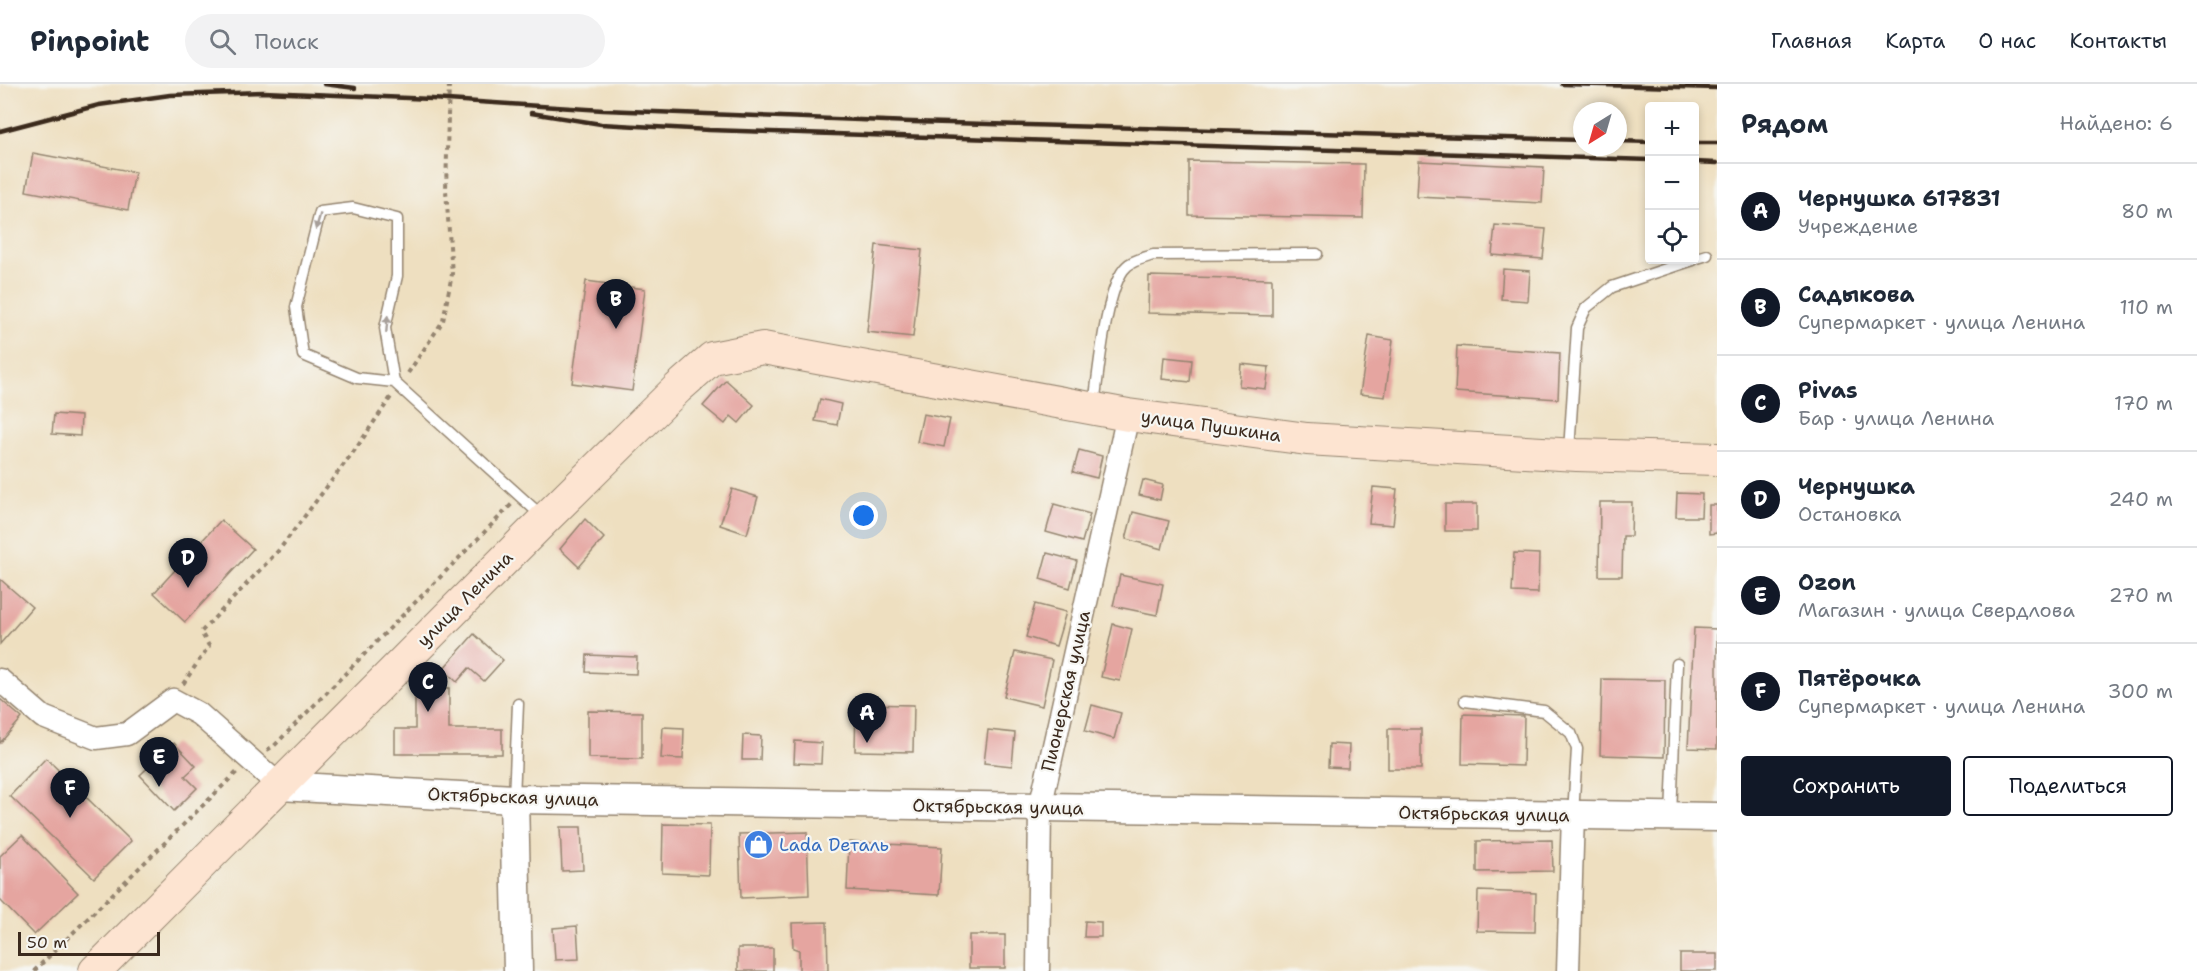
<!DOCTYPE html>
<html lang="ru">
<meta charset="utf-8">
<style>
body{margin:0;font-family:"Shantell Sans",sans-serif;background:#f2f2f3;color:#1f2937}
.controls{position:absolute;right:18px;top:18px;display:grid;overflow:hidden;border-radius:6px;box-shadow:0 3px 9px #0003}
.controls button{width:54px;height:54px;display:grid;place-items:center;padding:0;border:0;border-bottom:2px solid #e0e1e3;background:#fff;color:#1f2937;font:30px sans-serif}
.compass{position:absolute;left:1573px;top:18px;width:54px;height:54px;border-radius:50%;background:#fff;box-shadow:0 3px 9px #0003;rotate:217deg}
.scale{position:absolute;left:18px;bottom:15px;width:142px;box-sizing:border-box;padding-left:6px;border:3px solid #3b2a1e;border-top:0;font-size:16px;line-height:21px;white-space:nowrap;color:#3b2a1e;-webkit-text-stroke:4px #f6f6f2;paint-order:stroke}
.you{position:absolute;left:864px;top:432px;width:21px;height:21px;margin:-15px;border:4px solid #fff;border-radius:50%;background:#1a73e8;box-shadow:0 0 0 9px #1a73e833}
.badge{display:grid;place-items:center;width:39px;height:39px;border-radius:50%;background:#111827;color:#fff;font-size:20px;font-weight:700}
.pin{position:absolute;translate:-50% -50px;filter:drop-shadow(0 2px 3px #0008)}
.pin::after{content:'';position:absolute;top:32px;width:21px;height:18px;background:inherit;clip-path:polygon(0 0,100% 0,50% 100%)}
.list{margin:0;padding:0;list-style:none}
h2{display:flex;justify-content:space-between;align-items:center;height:78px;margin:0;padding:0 24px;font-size:26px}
h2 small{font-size:20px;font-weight:400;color:#747a83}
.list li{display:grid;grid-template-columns:39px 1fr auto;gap:18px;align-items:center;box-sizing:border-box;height:96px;padding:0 24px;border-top:2px solid #e0e1e3}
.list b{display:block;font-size:22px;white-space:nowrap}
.list p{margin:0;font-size:20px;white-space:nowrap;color:#747a83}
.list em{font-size:20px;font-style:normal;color:#747a83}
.actions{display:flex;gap:12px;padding:18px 24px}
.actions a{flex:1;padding:14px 0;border:2px solid #111827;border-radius:6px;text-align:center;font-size:21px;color:#111827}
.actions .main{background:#111827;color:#fff}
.icon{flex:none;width:33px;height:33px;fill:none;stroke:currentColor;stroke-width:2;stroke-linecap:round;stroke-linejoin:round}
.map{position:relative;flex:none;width:1717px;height:887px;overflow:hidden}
header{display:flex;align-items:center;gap:36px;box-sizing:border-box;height:84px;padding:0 30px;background:#fff;border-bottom:2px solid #e0e1e3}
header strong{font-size:28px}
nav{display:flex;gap:33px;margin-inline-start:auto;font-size:21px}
.search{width:420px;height:54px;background:#f2f2f3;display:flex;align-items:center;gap:15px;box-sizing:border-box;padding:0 21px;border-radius:33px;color:#747a83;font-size:22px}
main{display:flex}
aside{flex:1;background:#fff}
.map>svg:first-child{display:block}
</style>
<header>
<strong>Pinpoint</strong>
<div class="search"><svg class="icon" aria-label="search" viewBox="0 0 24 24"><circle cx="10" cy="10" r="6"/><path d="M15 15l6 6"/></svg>Поиск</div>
<nav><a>Главная</a><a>Карта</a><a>О нас</a><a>Контакты</a></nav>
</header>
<main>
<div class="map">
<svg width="1717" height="887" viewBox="0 0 1717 887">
<rect width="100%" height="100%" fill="#f6f6f2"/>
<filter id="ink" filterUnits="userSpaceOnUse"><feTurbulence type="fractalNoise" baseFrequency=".0167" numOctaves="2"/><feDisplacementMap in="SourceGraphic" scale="12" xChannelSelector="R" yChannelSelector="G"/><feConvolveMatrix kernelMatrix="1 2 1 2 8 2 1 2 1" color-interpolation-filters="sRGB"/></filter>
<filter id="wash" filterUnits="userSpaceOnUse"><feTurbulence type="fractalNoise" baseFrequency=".008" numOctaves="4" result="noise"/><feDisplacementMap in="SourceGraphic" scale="24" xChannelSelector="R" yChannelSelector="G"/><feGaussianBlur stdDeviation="1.35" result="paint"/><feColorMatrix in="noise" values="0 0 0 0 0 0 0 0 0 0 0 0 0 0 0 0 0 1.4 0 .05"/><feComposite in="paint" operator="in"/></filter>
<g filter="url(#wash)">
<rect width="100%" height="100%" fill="#eedfc0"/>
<g id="blocks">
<g fill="#e5a5a0">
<polygon points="33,69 135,88 128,126 26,107"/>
<polygon points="1189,77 1364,80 1363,134 1189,131"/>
<polygon points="1419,77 1544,83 1542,119 1417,113"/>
<polygon points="1495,141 1546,145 1543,175 1492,171"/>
<polygon points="876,161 922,166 913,253 867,248"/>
<polygon points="1503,185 1530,187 1528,217 1501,215"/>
<polygon points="1149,192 1272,195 1272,232 1148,229"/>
<polygon points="586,197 645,205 632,307 572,299"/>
<polygon points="1369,252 1393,256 1385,313 1360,310"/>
<polygon points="1457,262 1560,269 1558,315 1455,308"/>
<polygon points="1164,273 1192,276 1190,298 1162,295"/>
<polygon points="1241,280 1269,283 1266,305 1239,302"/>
<polygon points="726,296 754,321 739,339 731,332 725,340 703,322"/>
<polygon points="820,315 841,320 837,341 815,337"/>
<polygon points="54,330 81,332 80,352 52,350"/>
<polygon points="923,330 950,335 944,363 917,358"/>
<polygon points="1079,366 1102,372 1097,394 1073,388"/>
<polygon points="1143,396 1163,401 1160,416 1139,411"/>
<polygon points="1373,403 1397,405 1393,441 1369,439"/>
<polygon points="732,405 758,413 747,450 720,441"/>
<polygon points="1677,409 1702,410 1701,433 1676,433"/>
<polygon points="1600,418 1632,418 1631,452 1623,452 1622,492 1599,492"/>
<polygon points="1054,420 1090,430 1082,458 1046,448"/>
<rect x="1445" y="420" width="32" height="27"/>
<polygon points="1709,421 1717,421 1717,449 1709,450"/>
<polygon points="1133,428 1169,437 1162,465 1126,455"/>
<polygon points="585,435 604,454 579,483 560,465"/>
<polygon points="221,436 253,465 185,538 154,509"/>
<polygon points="1047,469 1077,477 1070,504 1040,495"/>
<polygon points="1514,469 1539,470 1538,509 1512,508"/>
<polygon points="1120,491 1163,500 1157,531 1113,522"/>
<polygon points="0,495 32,523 0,560"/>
<polygon points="1035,520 1066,528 1056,562 1026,553"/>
<polygon points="1113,540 1132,545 1120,597 1101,593"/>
<polygon points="1694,544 1717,545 1717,665 1688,664"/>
<polygon points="474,550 503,576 484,597 469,584 457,598 443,585"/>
<polygon points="1015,568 1052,576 1042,622 1004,613"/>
<polygon points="587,571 637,573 636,590 586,588"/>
<polygon points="1602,595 1665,596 1664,673 1600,671"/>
<polygon points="415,604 449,604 449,645 502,645 502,670 395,670 395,645 415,645"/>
<polygon points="0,615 22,634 0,659"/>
<polygon points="856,620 914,621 913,668 855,667"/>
<polygon points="1092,621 1121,629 1114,655 1085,647"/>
<polygon points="588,627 642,628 642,675 588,674"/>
<polygon points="1463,630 1524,632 1523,682 1462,680"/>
<polygon points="663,643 684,644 683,675 661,674"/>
<rect x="1388" y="645" width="33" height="40"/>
<polygon points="988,646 1015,649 1012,682 984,679"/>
<polygon points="743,651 761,652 760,676 742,676"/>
<polygon points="795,657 822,659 821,680 794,679"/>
<polygon points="174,659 196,682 185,692 197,704 174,727 140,691"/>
<polygon points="1329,660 1349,661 1348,684 1328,683"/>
<polygon points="46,674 131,757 94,794 10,712"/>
<polygon points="663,740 710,741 709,791 662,789"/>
<polygon points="560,743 581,743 583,786 562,787"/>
<polygon points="807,748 809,811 741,814 739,750"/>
<polygon points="22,751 78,809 34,851 0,816 0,772"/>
<polygon points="1552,756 1553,787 1477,788 1477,757"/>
<polygon points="849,758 942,763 939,811 847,806"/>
<polygon points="1478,807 1536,809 1535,848 1477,847"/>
<polygon points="1085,837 1101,838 1101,853 1084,853"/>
<polygon points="827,838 828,887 799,887 799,866 793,864 792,839"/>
<polygon points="577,842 579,875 555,876 553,844"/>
<rect x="969" y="851" width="36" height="33"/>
<rect x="738" y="864" width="35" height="23"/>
<rect x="1680" y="870" width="37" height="17"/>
</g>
</g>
</g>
<g filter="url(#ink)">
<use href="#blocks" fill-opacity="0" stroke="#94846f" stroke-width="1.5"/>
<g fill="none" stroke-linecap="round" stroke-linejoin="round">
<defs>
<g id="service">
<polyline points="1694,175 1707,171"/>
<polyline points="394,298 385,244 397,192 397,135 353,124 320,128 296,223 303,271 357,294 394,298 543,433"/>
<path d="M1094 322C1098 292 1106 200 1127 182 1133 176 1145 174 1153 171L1317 170"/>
<polyline points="1569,367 1577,244 1586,224 1612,203 1693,176"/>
<polyline points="1465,617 1544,627 1571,649 1577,665 1573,731"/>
<polyline points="514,714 518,620"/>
<polyline points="1671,732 1677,580"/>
</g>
<g id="minor">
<polyline points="0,596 43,633 96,654 127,650 173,616 199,630 280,702"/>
<polyline points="1038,887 1040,724 1128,331"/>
<polyline points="1568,887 1573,731"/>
</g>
<g id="tertiary">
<polyline points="280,702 514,715 1717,733"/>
<polyline points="514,715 518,887"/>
</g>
<polyline id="secondary" points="95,887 545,435 678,304 712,274 763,264 1128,331 1307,355 1577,371 1717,375"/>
</defs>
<use href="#service" stroke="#94846f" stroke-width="13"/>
<use href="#minor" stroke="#94846f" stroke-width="25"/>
<use href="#tertiary" stroke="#94846f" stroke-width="31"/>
<use href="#secondary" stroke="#94846f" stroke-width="34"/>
<g stroke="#94846f" stroke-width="4" stroke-dasharray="4.5 4.5" stroke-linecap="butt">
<polyline points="408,289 443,237 452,190 446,106 448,32"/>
<polyline points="183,600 209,562 201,548 279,466 357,363 391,313"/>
<polyline points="267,666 274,662 512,420"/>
<polyline points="34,887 237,688"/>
</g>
<use href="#service" stroke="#fff" stroke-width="10"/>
<use href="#minor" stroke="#fff" stroke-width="22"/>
<use href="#tertiary" stroke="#fff" stroke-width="28"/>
<use href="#secondary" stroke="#fde4d1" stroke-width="32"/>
<g stroke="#3b2a1e" stroke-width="4.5">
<polyline points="324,0 355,4"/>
<polyline points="1562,0 1717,4"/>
<polyline points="531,29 601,40 709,46 1650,76"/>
<polyline points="0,47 99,21 170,11 264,8 432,15 603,26 912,38 1582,56"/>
<polyline points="1618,57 1650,58"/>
<polyline points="1694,59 1717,59"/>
<polyline points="1694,78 1717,79"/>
</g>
<polyline stroke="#94846f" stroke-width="4" stroke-dasharray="4.5 4.5" stroke-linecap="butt" points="448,32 449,0"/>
</g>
<defs><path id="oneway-solid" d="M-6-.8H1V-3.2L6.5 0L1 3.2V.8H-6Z" transform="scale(1.5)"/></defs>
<g fill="#a79f9a">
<use href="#oneway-solid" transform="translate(318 138) rotate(106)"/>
<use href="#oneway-solid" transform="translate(387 240) rotate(-85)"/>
</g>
</g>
<defs>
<symbol id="shop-disc" viewBox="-11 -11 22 22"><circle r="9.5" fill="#3f7fe0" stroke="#f6f6f2"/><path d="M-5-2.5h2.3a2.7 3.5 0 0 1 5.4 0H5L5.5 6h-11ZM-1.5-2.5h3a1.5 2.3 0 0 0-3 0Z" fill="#fff"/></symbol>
</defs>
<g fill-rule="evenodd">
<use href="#shop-disc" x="742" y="744" width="33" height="33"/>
</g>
<g text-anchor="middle" stroke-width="4.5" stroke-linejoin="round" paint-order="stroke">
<g font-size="18" fill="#3b2a1e" stroke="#f6f6f2">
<text transform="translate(1211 342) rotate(8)" y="6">улица Пушкина</text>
<text transform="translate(465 515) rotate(-45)" y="6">улица Ленина</text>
<text transform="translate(1066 607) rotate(-77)" y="6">Пионерская улица</text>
<text transform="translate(513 713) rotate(2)" y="6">Октябрьская улица</text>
<text transform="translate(998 723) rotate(1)" y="6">Октябрьская улица</text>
<text transform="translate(1484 730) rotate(1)" y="6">Октябрьская улица</text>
</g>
<g font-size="18" fill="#366cbe" stroke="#f6f6f2" text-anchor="start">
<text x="779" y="767">Lada Dеталь</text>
</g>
</g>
</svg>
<div class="controls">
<button>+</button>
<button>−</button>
<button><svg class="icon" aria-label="locate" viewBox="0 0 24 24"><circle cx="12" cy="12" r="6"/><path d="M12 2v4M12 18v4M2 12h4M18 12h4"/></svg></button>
</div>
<svg class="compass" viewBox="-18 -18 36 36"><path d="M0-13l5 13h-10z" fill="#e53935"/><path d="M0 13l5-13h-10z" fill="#747a83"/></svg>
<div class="scale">50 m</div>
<div class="you"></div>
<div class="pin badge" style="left:867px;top:659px">A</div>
<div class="pin badge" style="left:616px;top:245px">B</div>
<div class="pin badge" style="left:428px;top:628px">C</div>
<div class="pin badge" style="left:188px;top:504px">D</div>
<div class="pin badge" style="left:159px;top:703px">E</div>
<div class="pin badge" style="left:70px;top:734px">F</div>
</div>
<aside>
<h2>Рядом<small>Найдено: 6</small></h2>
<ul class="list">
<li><span class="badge">A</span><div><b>Чернушка 617831</b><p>Учреждение</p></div><em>80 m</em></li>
<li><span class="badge">B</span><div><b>Садыкова</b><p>Супермаркет · улица Ленина</p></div><em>110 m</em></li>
<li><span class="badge">C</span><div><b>Pivas</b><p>Бар · улица Ленина</p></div><em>170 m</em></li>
<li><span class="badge">D</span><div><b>Чернушка</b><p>Остановка</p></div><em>240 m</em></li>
<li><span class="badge">E</span><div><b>Ozon</b><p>Магазин · улица Свердлова</p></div><em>270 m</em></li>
<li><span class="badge">F</span><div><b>Пятёрочка</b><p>Супермаркет · улица Ленина</p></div><em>300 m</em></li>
</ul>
<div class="actions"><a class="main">Сохранить</a><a>Поделиться</a></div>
</aside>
</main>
